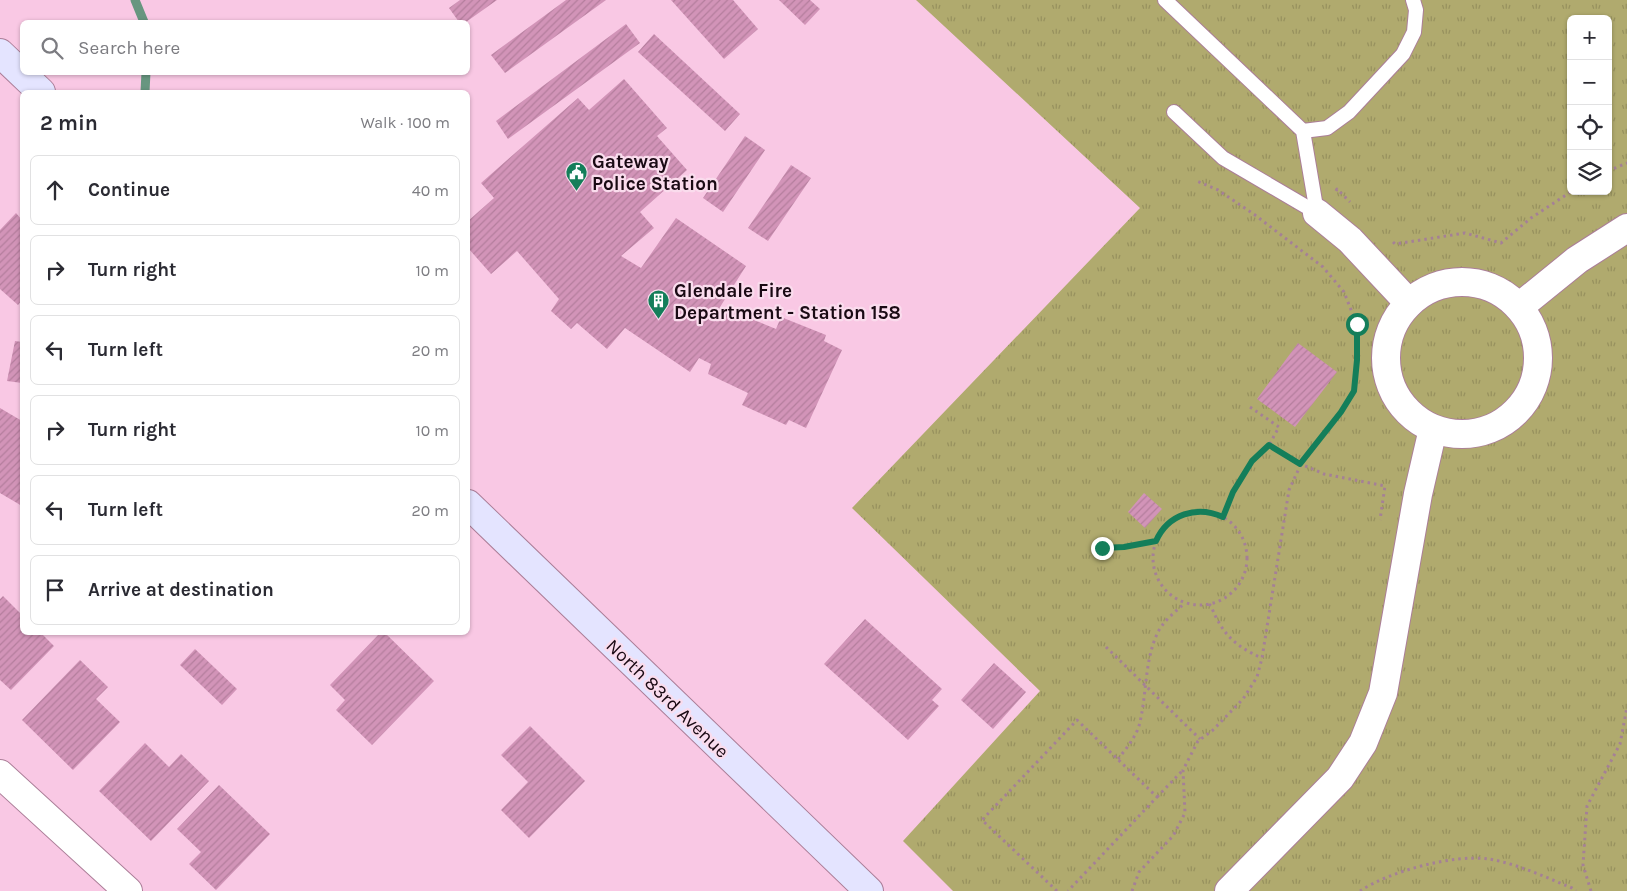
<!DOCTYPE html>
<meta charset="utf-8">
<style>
body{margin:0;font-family:Karla,sans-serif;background:#f7f7f7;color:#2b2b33}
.controls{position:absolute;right:15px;top:15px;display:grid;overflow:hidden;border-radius:8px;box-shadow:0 1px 4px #0004}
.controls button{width:45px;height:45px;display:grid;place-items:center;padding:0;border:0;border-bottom:1px solid #e1e1e2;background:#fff;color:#2b2b33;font:25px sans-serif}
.stop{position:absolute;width:15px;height:15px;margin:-11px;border:4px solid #147e5a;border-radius:50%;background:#fff}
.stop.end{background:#147e5a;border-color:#fff;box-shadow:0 1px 5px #0008}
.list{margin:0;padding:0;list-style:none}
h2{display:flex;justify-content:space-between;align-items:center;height:65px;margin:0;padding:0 20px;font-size:21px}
h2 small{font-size:16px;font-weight:400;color:#7c7c81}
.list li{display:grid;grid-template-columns:32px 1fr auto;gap:15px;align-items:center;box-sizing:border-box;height:70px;margin:0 10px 10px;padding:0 10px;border:1px solid #e1e1e2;border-radius:8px}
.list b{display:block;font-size:19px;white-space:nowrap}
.list em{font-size:16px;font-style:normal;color:#7c7c81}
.icon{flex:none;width:28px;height:28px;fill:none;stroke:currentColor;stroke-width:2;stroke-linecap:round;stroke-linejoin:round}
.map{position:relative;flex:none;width:1627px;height:891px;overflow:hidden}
.search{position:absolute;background:#fff;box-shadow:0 1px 4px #0004;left:20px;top:20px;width:450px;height:55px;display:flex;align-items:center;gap:12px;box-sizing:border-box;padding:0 18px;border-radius:8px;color:#7c7c81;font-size:19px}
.panel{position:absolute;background:#fff;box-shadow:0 1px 4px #0004;left:20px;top:90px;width:450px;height:545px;border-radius:8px}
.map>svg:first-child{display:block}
</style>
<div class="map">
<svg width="1627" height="891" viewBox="0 0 1627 891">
<defs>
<pattern id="park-tufts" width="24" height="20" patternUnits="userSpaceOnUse" patternTransform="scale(1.25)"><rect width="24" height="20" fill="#b0aa6e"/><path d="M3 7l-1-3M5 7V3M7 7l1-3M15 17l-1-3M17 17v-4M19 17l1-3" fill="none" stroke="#97915e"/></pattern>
<pattern id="building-hatch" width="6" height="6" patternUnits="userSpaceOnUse" patternTransform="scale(1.25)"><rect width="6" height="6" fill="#d294b8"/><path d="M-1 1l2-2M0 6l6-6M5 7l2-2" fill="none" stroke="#b47e9d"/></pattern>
</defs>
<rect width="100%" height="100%" fill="#f9c8e4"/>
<path fill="url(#park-tufts)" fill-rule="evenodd" d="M916 0H1627V891H953L903 841 1040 691 852 508 1140 208ZM1571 19H1608V191H1571Z"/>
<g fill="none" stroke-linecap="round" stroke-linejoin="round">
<g stroke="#689680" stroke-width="9">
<polyline points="135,0 144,22"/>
<polyline points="145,92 146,72"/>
</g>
</g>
<g fill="url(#building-hatch)">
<polygon points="460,0 497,0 466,22 459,22 449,8"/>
<polygon points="566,0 606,0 505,73 491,55"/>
<polygon points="671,0 733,0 758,29 724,59"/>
<polygon points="779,0 810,0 820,9 805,25"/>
<polygon points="626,24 640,43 508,139 496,121"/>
<polygon points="654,34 740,114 725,131 638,52"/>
<polygon points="624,79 667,128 657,136 687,170 640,212 654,228 621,256 641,268 676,218 746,266 720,307 733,315 735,312 776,329 781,317 826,335 824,341 842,350 806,428 789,420 786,425 742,405 748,393 708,374 711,364 699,358 690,372 625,328 607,349 577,323 571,329 551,311 559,299 517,251 491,274 468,248 468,221 494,198 481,183 578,98 589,110"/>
<polygon points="745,136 765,150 723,212 703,198"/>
<polygon points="791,165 811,178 768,241 748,228"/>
<polygon points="16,213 22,220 22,300 18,305 0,289 0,230"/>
<polygon points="15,341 22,342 22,383 7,381"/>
<polygon points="1298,343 1337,372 1295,427 1257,399"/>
<polygon points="0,408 22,421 22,506 0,493"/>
<polygon points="1144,493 1162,509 1145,528 1128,512"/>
<polygon points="3,596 22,615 22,632 40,632 54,646 11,690 0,680 0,599"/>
<polygon points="865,619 942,689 932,700 939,706 908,740 824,664"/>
<polygon points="381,632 384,632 434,681 372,745 336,710 345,700 330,685"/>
<polygon points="195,649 237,689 222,705 180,665"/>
<polygon points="80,660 108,687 96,699 120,722 73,770 22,720"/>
<polygon points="994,663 1026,692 993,729 961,700"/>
<polygon points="530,726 585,781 529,838 501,810 528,782 501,755"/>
<polygon points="145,743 169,767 181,754 209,781 151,841 99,791"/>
<polygon points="219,785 270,834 216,890 189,864 201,852 177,829"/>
</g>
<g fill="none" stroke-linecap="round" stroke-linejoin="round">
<defs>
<g id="service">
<polyline points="1165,0 1303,131 1317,213"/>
<polyline points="1174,112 1223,158 1317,213"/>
<polyline points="1303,131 1327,128 1349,112 1403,54 1414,32 1416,10 1413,0"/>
</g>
<g id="minor">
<polyline points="1317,213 1350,240 1409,303"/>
<circle cx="1462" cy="358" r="76"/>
<polyline points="1519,307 1577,260 1627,228"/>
<polyline points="0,774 128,891"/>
<polyline points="1229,891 1340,778 1363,743 1383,693 1418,494 1433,429"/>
</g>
<g id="secondary">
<polyline points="0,53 41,92"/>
<polyline points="468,504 869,891"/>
</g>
</defs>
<use href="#service" stroke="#ab7e98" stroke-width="16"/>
<use href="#minor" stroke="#ab7e98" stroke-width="30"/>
<use href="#secondary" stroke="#ab7e98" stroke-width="30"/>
<g stroke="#a58096" stroke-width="3" stroke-dasharray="2.5 4" stroke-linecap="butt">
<polyline points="1608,171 1627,163"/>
<polyline points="1336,191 1337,189 1350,202"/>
<polyline points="1393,242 1395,244 1465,233 1501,243 1531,218 1572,191"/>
<polyline points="1250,407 1279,427 1269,445 1301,464 1324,474 1385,486 1380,520"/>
<circle cx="1200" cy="558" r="47"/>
<polyline points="1223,517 1233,492 1252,461 1269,445"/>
<polyline points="1102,548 1124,547 1156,541"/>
<path d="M1209 604 1211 606C1222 633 1234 646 1262 658"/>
<polyline points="1106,647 1200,739"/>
<path d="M1118 759C1126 749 1135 738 1139 726 1147 696 1144 663 1157 634 1163 621 1175 612 1185 603"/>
<polyline points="1157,797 1183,770"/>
<polyline points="1057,891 982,820 1077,720 1157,797 1068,891"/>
<polyline points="1132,891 1139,872 1173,836 1185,813 1183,770 1198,741 1212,731 1243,699 1257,677 1262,658 1289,490 1301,464 1341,412 1354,391 1357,360 1357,325 1344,292 1323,267 1255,215 1218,190 1197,181"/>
<path d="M1360 891C1390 871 1454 854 1489 859 1518 864 1545 877 1572 888L1576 891"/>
<polyline points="1591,891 1583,865 1587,806 1620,744 1627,707"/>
</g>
<use href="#service" stroke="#fff" stroke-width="14"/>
<use href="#minor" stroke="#fff" stroke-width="28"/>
<use href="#secondary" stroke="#e4e4ff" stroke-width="28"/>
</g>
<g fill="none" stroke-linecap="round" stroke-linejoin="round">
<path stroke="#147e5a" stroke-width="6" d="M1102 548 1124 547 1156 541C1168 514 1197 505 1223 517L1233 492 1252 461 1269 445 1300 464 1341 412 1354 391 1357 360V324"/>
</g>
<defs>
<symbol id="civic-pin" viewBox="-11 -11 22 30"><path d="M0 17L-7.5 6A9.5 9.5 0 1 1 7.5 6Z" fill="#147e5a" stroke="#fadced"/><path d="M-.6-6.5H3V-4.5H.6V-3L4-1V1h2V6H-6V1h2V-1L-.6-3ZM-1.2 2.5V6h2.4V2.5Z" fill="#fff"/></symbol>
<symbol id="building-pin" viewBox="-11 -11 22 30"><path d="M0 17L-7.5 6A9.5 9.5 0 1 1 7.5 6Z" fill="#147e5a" stroke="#fadced"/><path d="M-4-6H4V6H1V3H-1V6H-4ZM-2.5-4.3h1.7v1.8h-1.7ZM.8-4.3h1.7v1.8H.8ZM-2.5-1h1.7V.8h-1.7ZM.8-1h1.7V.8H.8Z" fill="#fff"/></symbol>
</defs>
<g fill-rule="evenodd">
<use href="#civic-pin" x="564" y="160" width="25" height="34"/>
<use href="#building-pin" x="646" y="288" width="25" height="34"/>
</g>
<g text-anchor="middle" stroke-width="4.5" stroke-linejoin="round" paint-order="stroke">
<g font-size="19" font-weight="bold" fill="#1a0a14" stroke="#fadced" text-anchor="start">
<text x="592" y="168">Gateway<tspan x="592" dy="22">Police Station</tspan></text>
<text x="674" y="297">Glendale Fire<tspan x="674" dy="22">Department - Station 158</tspan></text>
</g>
<g font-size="19" fill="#1a0a14" stroke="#fadced">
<text transform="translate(668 698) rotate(44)" y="7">North 83rd Avenue</text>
</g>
</g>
</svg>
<div class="controls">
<button>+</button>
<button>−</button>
<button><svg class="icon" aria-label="locate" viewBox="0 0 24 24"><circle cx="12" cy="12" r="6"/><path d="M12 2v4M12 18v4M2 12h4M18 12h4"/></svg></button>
<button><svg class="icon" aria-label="layers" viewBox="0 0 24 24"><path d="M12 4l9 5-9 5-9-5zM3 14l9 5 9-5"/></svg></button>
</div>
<div class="stop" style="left:1357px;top:324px"></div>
<div class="stop end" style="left:1102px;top:548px"></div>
<div class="search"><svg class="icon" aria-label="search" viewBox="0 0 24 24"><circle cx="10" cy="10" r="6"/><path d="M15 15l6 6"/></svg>Search here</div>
<section class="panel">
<h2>2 min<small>Walk · 100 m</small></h2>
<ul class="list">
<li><svg class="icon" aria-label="ahead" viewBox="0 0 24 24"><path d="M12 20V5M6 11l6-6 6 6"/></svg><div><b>Continue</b></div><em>40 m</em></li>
<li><svg class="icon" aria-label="right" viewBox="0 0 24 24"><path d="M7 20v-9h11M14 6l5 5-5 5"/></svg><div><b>Turn right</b></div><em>10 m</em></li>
<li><svg class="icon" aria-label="left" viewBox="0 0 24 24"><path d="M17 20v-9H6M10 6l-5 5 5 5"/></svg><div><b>Turn left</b></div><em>20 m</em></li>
<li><svg class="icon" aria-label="right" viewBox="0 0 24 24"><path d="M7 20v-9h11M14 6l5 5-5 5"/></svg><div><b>Turn right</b></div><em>10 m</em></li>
<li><svg class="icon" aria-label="left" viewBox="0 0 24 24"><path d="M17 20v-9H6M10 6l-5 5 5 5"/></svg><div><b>Turn left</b></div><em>20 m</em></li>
<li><svg class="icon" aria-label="arrive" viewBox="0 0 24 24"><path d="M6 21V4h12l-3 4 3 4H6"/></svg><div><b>Arrive at destination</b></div></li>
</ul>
</section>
</div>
